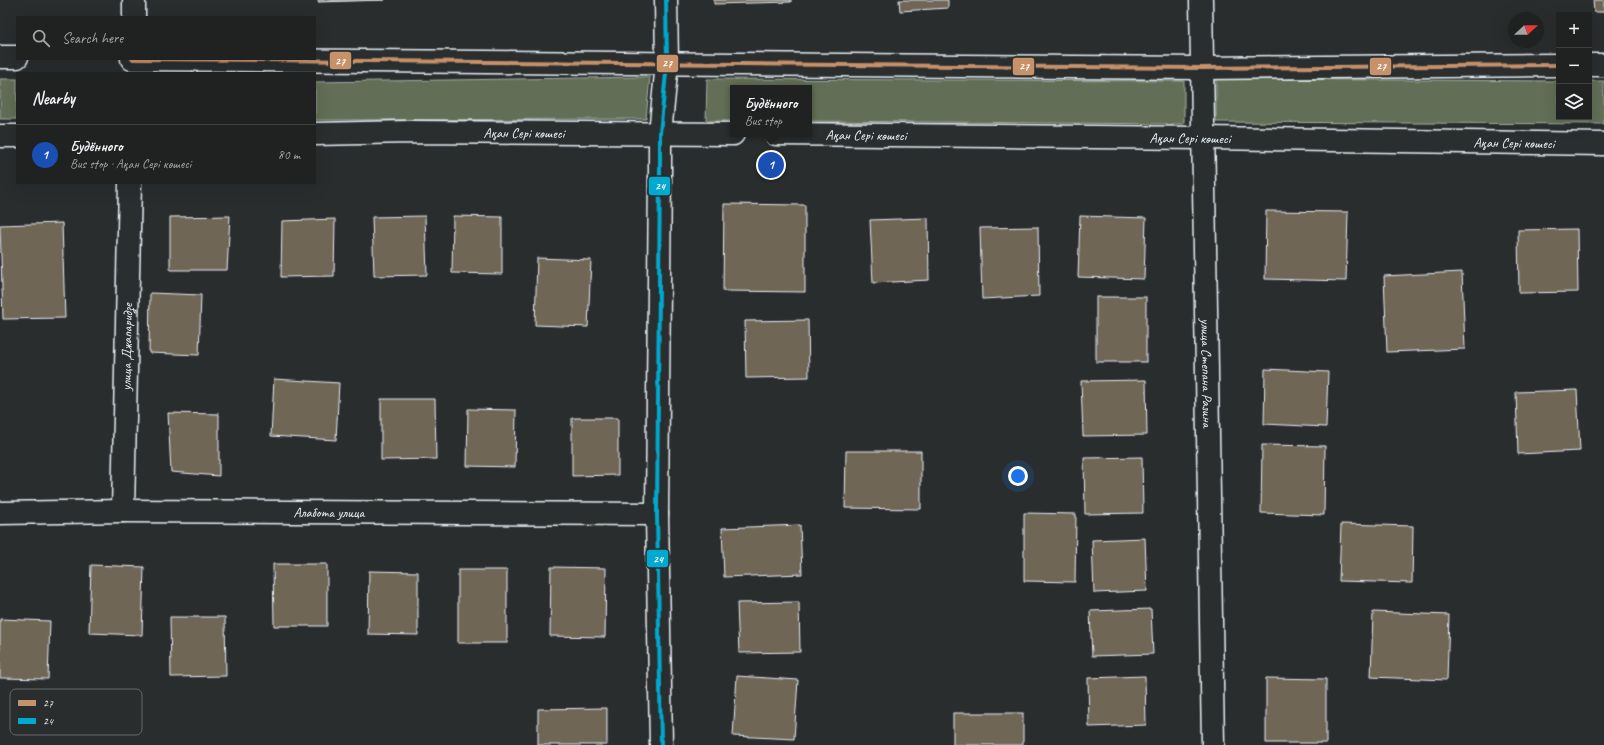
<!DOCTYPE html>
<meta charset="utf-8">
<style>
body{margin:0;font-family:Caveat,sans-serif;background:#2d2f2f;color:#f1f3f6}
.controls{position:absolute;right:12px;top:12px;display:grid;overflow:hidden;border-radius:0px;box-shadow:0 4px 16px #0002}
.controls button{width:36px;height:36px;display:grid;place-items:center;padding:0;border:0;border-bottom:1px solid #3d3f40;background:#202222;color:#f1f3f6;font:20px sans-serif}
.compass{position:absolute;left:1508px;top:12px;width:36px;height:36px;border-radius:50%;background:#202222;box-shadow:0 4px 16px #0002;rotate:68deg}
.you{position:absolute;left:1018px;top:476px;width:14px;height:14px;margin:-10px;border:3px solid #fff;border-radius:50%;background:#1a73e8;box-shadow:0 0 0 6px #1a73e833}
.badge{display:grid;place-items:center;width:26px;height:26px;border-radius:50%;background:#ffd166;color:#fff;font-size:13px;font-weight:700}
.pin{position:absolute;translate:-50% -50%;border:2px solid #fff;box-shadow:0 1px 4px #0006}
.popup{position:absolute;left:730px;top:85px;width:82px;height:52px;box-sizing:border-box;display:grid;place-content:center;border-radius:0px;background:#202222;filter:drop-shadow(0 1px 3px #0005);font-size:13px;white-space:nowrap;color:#a2a4a5}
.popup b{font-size:15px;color:#f1f3f6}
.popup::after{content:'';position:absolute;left:50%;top:100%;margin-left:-8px;border:8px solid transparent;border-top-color:#202222}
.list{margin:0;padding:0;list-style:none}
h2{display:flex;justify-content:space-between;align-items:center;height:52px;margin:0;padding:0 16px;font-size:17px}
h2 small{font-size:13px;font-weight:400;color:#a2a4a5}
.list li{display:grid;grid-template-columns:26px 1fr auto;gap:12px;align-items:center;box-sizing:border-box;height:60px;padding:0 16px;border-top:1px solid #3d3f40}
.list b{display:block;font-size:15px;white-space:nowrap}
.list p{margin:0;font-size:13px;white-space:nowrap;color:#a2a4a5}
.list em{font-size:13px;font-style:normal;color:#a2a4a5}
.icon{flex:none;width:22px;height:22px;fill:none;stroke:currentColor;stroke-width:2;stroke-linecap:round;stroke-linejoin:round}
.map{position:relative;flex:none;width:1604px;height:745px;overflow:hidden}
.search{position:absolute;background:#202222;box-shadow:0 4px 16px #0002;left:16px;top:16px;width:300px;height:44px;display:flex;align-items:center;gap:10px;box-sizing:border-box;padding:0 14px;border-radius:0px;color:#a2a4a5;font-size:15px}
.panel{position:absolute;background:#202222;box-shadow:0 4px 16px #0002;left:16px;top:72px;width:300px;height:112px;border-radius:0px}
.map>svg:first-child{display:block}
</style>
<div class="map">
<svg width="1604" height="745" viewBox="0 0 1604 745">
<rect width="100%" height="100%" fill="#2a2d2e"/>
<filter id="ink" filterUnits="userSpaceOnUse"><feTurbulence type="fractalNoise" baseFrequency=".025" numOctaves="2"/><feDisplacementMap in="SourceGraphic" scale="8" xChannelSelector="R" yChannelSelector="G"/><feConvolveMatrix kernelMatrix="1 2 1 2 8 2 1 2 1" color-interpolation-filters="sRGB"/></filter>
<g filter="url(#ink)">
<g fill="#626e55" stroke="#a5b0a6">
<polygon points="650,77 646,119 315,120 315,82"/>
<rect x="0" y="79" width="17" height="40"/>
<polygon points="707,79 1184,81 1184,124 809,121 809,88 733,88 733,121 706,121"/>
<polygon points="1216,79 1559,81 1559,117 1589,117 1589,81 1604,81 1604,124 1216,122"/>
</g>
<g fill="#706657" stroke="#e8f1f8">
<polygon points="318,0 385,0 318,2"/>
<polygon points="714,0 791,0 791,2 714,4"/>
<polygon points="899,0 948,0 948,8 900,11"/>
<polygon points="1593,0 1604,0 1604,12 1594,12"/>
<polygon points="724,204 805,205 805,292 723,291"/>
<polygon points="1266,211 1348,212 1346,281 1265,279"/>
<polygon points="230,216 227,270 170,270 170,217"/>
<polygon points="425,216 427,275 374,276 372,217"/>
<polygon points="453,216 502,217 502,274 452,273"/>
<polygon points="1080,216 1146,218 1144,279 1078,277"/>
<polygon points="928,218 929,280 873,283 870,220"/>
<polygon points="335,219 334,276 281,277 282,221"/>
<polygon points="62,223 65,318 3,319 0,225"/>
<polygon points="1038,227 1039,296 982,299 980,228"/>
<polygon points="1577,229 1578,292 1519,293 1518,230"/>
<polygon points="537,258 591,260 588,327 535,325"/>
<polygon points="1462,272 1465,349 1387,352 1384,276"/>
<polygon points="150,293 201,295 199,355 149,353"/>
<rect x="1096" y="297" width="50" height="65"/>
<polygon points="808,320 809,377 746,378 745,321"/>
<polygon points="1265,369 1328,372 1326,427 1264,424"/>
<polygon points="274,379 339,383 336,440 271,436"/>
<polygon points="1146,380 1147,435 1083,436 1081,381"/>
<polygon points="1577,390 1580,451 1518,454 1516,392"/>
<polygon points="381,399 435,399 436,459 381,460"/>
<polygon points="468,409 516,410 515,467 467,466"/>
<polygon points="168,413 219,414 219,476 171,472"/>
<polygon points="572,418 618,418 618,475 572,476"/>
<polygon points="1262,445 1325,446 1324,515 1261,513"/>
<polygon points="846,451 921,451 921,509 845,508"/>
<polygon points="1142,457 1143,513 1085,514 1084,458"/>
<polygon points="1024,513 1076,514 1075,582 1024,581"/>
<polygon points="1341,524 1413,526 1412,583 1339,581"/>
<polygon points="800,525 802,574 724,577 722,528"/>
<polygon points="1145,538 1147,591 1094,593 1092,540"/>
<polygon points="273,564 327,564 327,626 274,626"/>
<polygon points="91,565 144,567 142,635 89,633"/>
<polygon points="551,567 606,568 605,637 550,636"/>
<rect x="458" y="570" width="49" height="73"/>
<polygon points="369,571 418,572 418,635 368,634"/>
<polygon points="799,602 800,652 739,653 737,603"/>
<polygon points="1151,609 1153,654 1092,656 1090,611"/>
<polygon points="1373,612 1449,615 1447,680 1371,677"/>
<polygon points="170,617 225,617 226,676 171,677"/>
<polygon points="0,619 50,621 48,679 0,678"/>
<polygon points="737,676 798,680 794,739 733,736"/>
<polygon points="1145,676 1146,725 1089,727 1088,678"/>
<polygon points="1266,678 1326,679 1326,743 1266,743"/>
<polygon points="607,708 607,745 538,745 538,709"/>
<rect x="953" y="713" width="70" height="32"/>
</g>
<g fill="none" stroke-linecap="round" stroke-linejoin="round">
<defs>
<g id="street">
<path id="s1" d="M1201 0 1213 745"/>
<polyline points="134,17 134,0"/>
<path id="s2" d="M123 511 130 183"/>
<path id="s3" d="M0 513 123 511 657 514"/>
<polyline points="661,745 657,514 660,170 660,133 667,63 666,0"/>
</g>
<g id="secondary">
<polyline points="0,57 17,57"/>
<polyline points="132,59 1201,68 1559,65"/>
<polyline points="1589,65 1604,65"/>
<path id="s4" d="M315 134 409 132 733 134"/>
<path id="s5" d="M776 134 1203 138 1604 144"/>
<polyline points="0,136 17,136"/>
</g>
</defs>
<use href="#street" stroke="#e8f1f8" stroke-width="25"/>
<use href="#secondary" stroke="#e8f1f8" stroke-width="25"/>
<use href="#street" stroke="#2a2d2e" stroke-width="22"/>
<use href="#secondary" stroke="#2a2d2e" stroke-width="22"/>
<defs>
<polyline id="bus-1" points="132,59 1201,68 1559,65"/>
<polyline id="bus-2" points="661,745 657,514 660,170 660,133 667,63 666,0"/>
</defs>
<use href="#bus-1" stroke="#2a2d2e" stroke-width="7"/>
<use href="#bus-2" stroke="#2a2d2e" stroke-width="7"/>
<use href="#bus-1" stroke="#c7916a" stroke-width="4"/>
<use href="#bus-2" stroke="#00a9ce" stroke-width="4"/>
</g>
</g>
<g text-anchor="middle" stroke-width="3" stroke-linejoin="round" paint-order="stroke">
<g font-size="14" fill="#e8f1f8" stroke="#2a2d2e">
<text dy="5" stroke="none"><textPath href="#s4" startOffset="209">Ақан Сері көшесі</textPath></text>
<text dy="5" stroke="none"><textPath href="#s5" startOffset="90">Ақан Сері көшесі</textPath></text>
<text dy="5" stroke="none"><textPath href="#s5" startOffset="414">Ақан Сері көшесі</textPath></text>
<text dy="5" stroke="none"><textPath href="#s5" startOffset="738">Ақан Сері көшесі</textPath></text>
<text dy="5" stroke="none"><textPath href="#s2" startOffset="164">улица Джапаридзе</textPath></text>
<text dy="5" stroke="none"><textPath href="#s1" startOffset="373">улица Степана Разина</textPath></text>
<text dy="5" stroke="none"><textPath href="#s3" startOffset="329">Алабота улица</textPath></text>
</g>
</g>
<rect x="10" y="689" width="132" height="46" rx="6" fill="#2a2d2e" stroke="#63686b" stroke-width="1"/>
<rect x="18" y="700" width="18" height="6" fill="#c7916a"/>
<rect x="18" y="718" width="18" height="6" fill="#00a9ce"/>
<g font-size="11" fill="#e8f1f8">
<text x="43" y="707">27</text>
<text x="43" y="725">24</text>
</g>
<g stroke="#2a2d2e" stroke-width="1.5">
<rect x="329" y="51" width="23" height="19" rx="4" fill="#c7916a"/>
<rect x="656" y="54" width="23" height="19" rx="4" fill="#c7916a"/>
<rect x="1369" y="57" width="23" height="19" rx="4" fill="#c7916a"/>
<rect x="1012" y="57" width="23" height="19" rx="4" fill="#c7916a"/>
<rect x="648" y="176" width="23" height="20" rx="4" fill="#00a9ce"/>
<rect x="646" y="549" width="23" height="19" rx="4" fill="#00a9ce"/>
</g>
<g font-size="11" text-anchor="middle" font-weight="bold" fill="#fff">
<text x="340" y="65">27</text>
<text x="667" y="67">27</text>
<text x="1381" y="70">27</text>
<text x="1024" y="70">27</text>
<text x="660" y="190">24</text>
<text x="658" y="563">24</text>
</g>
</svg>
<div class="controls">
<button>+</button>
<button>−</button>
<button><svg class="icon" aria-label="layers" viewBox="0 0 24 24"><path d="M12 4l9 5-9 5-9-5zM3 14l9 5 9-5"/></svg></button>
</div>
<svg class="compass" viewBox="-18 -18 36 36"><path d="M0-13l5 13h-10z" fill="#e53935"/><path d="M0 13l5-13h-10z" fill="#a2a4a5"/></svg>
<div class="you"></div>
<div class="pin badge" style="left:771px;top:165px;background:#1a4fb4">1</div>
<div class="popup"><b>Будённого</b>Bus stop</div>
<div class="search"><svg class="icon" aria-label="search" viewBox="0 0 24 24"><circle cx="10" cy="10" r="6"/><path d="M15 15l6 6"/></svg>Search here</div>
<section class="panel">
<h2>Nearby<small></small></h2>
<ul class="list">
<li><span class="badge" style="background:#1a4fb4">1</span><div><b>Будённого</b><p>Bus stop · Ақан Сері көшесі</p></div><em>80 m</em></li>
</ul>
</section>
</div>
